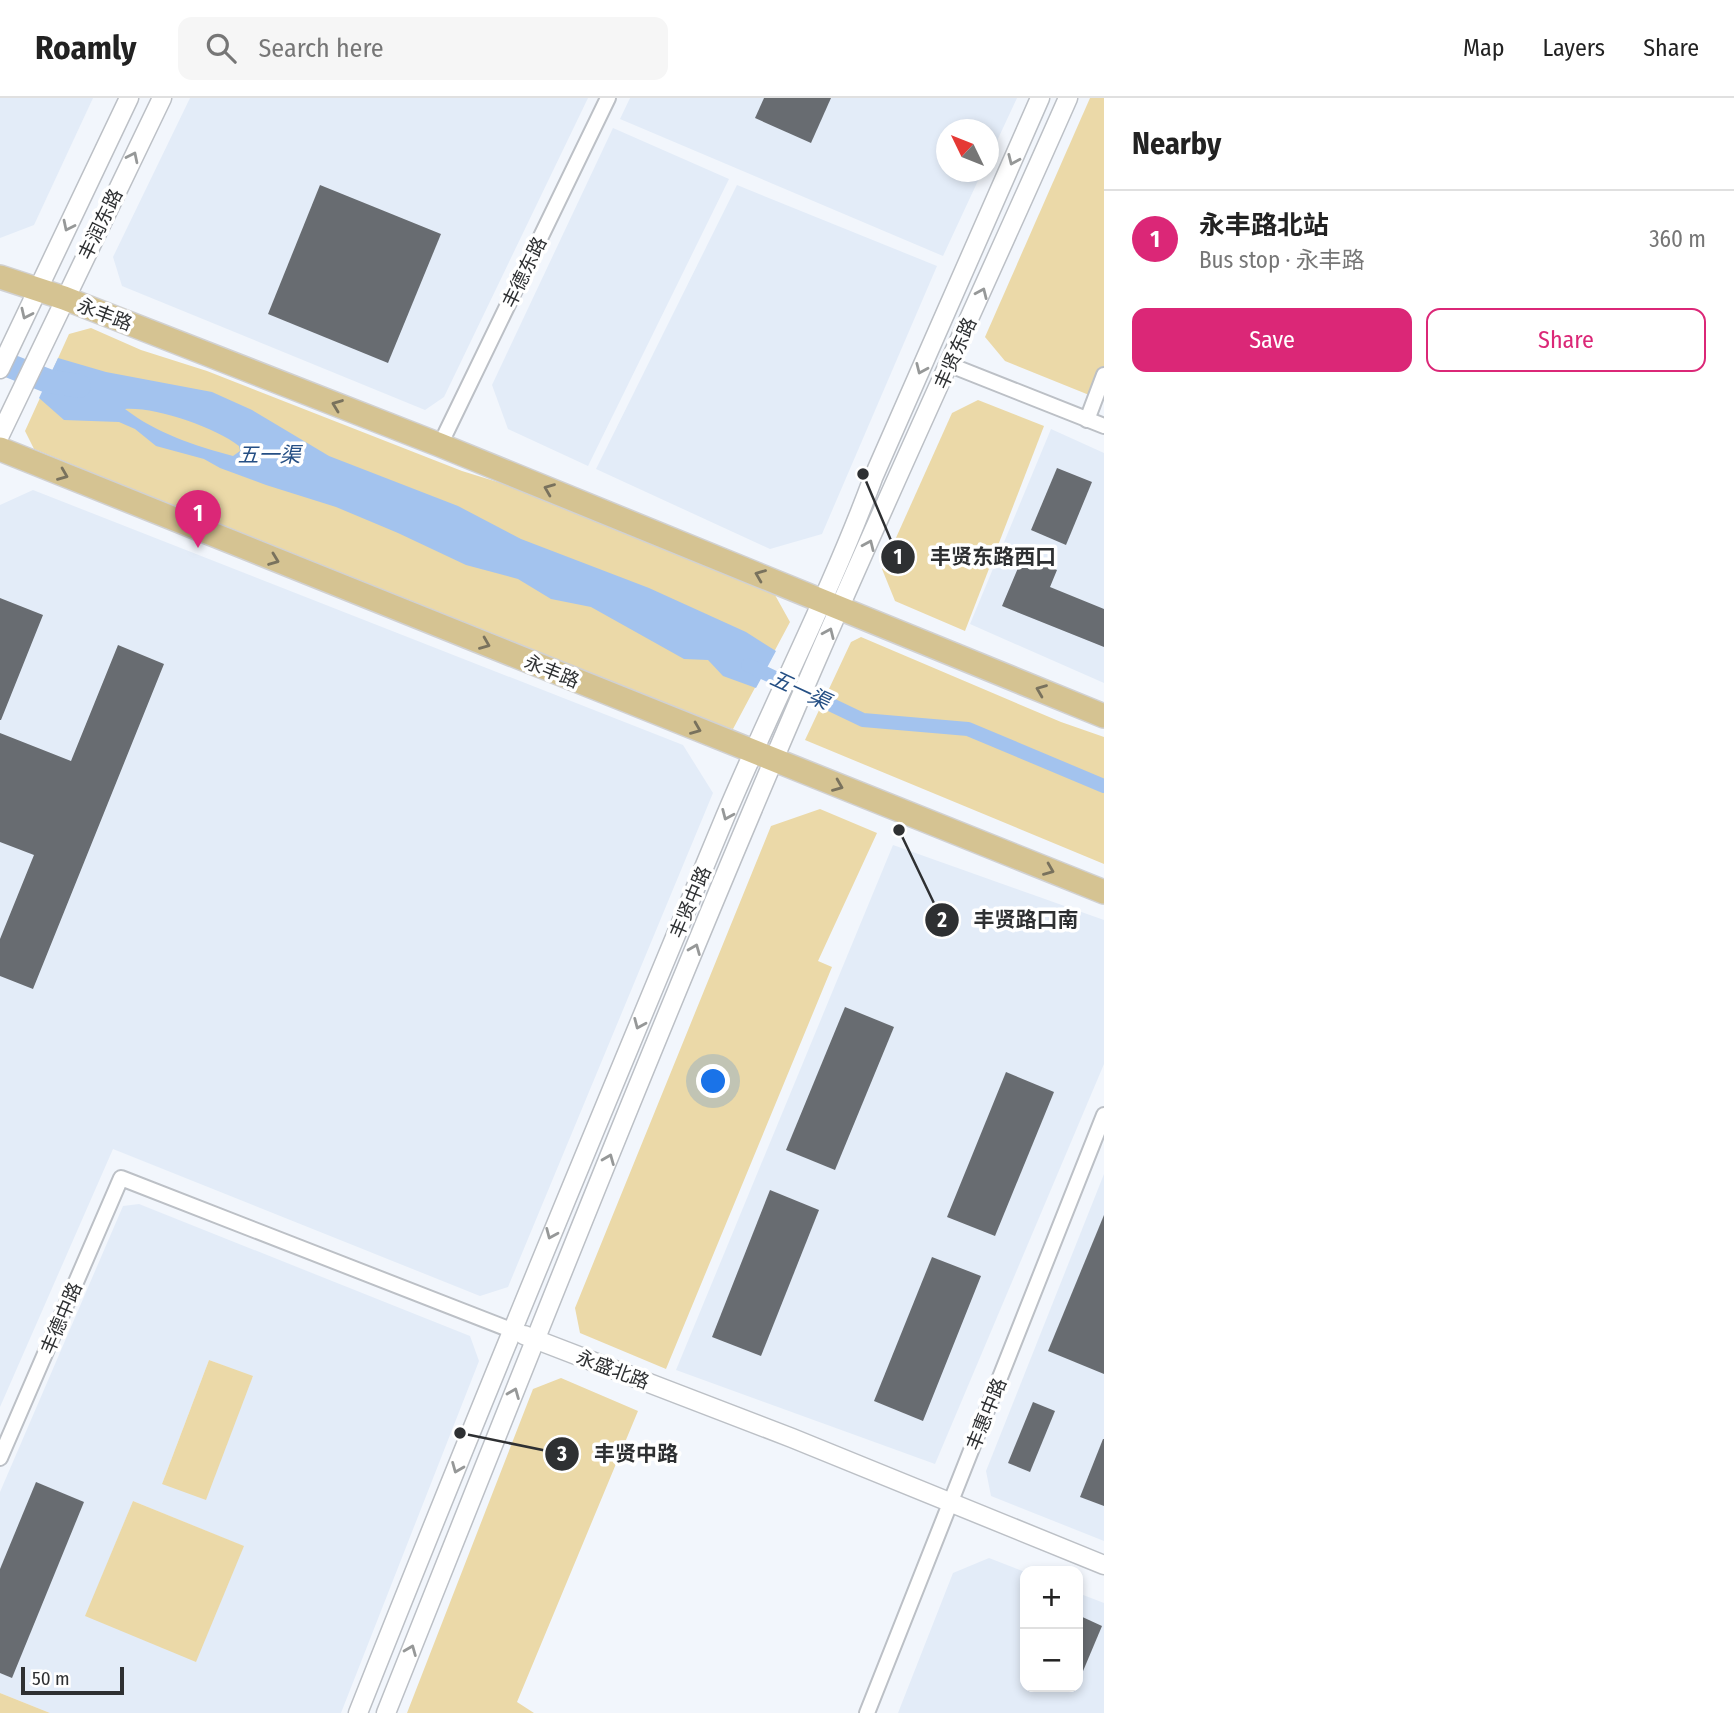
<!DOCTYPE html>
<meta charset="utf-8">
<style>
body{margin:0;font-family:"Fira Sans Condensed","Noto Sans SC",sans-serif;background:#f6f6f6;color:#222}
.controls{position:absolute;right:21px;bottom:21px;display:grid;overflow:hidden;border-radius:14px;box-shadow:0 4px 10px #0003}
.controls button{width:63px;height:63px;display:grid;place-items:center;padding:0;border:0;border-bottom:2px solid #e0e0e0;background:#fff;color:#222;font:35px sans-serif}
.compass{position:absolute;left:936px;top:21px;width:63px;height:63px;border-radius:50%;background:#fff;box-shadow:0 4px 10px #0003;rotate:313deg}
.scale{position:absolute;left:21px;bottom:18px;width:103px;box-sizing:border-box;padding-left:7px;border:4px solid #2e3032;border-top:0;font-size:19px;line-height:24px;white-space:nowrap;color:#2e3032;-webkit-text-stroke:5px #fff;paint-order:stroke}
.you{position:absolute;left:714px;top:984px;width:24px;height:24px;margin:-18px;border:5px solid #fff;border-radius:50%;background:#1a73e8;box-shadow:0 0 0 10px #1a73e833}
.badge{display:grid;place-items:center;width:46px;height:46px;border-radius:50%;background:#db2777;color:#fff;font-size:23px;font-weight:700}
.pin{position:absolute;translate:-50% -58px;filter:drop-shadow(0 2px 4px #0008)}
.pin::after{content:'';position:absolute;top:37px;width:24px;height:21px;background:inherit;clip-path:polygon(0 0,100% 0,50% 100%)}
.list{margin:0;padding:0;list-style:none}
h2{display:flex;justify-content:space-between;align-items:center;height:91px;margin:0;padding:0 28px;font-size:30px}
h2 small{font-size:23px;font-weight:400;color:#767676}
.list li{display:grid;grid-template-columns:46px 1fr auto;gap:21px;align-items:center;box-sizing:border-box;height:98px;padding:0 28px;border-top:2px solid #e0e0e0}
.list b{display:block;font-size:26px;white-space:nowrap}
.list p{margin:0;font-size:23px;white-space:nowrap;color:#767676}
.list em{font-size:23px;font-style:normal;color:#767676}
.actions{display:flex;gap:14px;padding:21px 28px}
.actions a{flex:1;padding:16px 0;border:2px solid #db2777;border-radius:14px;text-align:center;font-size:24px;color:#db2777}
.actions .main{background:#db2777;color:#fff}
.icon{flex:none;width:38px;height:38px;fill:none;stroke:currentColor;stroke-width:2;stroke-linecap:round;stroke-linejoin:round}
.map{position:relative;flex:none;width:1104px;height:1615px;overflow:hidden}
header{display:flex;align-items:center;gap:42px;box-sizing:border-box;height:98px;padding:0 35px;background:#fff;border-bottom:2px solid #e0e0e0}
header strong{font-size:33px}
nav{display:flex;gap:38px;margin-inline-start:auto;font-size:24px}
.search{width:490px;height:63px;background:#f6f6f6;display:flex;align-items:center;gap:18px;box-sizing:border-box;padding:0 24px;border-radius:14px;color:#767676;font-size:26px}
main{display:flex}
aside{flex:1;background:#fff}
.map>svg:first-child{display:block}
</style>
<header>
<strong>Roamly</strong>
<div class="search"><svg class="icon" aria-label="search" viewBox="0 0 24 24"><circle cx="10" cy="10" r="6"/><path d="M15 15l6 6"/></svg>Search here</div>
<nav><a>Map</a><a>Layers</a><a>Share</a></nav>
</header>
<main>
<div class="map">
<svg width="1104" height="1615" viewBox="0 0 1104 1615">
<rect width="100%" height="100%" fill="#f2f6fc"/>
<g fill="#e3ecf8" fill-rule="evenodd">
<polygon points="0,0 93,0 34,127 0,140"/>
<polygon points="190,0 588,0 444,299 425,312 122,188 113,159"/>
<polygon points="630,0 1017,0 989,60 988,32 946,32 946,74 982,74 943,158 620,21"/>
<polygon points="613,30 729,81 588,368 508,331 492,287"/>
<polygon points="737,87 937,168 822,436 770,451 596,371"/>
<polygon points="1051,331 1104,355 1104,585 970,526"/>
<polygon points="33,392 683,647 713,695 508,1189 480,1198 113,1051 0,1309 0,407"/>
<polygon points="893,747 1104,822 1104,966 935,1366 676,1272"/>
<polygon points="1104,1076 1104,1443 991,1398 986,1373"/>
<path d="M139 1106 470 1238 479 1263 341 1615H50L0 1595V1394L123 1108ZM209 1262 253 1279 162 1386ZM133 1403 243 1448 86 1518Z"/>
<polygon points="989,1460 1025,1474 1025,1589 1078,1589 1078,1495 1104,1505 1104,1615 898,1615 953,1475"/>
</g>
<g fill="#ebd9a8">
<polygon points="1090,0 1104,0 1104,303 1005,263 985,239"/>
<polygon points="91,230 141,252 207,273 462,373 504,386 775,497 790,524 733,631 699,623 34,351 25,333 69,236"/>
<polygon points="978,302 1044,328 965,533 895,503 882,471 952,315"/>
<polygon points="861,539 1061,624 1104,639 1104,766 805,642 851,544"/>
<polygon points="820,711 877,735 818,863 832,869 666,1271 580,1235 575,1210 771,728"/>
<polygon points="209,1262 253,1278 206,1402 162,1386"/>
<polygon points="561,1280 638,1313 517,1604 534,1615 407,1615 533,1291"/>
<polygon points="133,1403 244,1448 196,1564 85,1518"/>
<polygon points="0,1595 50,1615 0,1615"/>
</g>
<path fill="#a3c3ee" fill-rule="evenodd" d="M58 260 106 274 212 294 252 312 329 358 458 408 521 441 649 490 746 534 776 553 756 590 723 578 708 562 684 561 591 509 551 501 518 481 466 467 398 435 336 409 266 387 220 370 204 361 156 348 135 331 119 324 64 322 39 300ZM125 311C156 309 214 329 239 348L240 353 233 358C195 348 156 335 125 311Z"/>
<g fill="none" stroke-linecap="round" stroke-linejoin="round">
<polyline stroke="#a3c3ee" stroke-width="14" points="748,567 863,622 968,631 1104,688"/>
<polyline stroke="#a3c3ee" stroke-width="24" points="0,264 48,283 79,288"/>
</g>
<g fill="#686c71">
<polygon points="764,0 831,0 811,45 755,20"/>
<polygon points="320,87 441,136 388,265 268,216"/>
<polygon points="1057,370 1092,384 1066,447 1031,432"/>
<polygon points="1023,458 1057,472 1050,489 1104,511 1104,549 1002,508"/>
<polygon points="0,500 43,517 1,622 0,622"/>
<polygon points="118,547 164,566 33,891 0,878 0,841 34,757 0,744 0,635 71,663"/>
<polygon points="845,909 894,929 835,1072 786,1052"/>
<polygon points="1006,974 1054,994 995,1138 947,1119"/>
<polygon points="770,1092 819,1112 761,1258 712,1239"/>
<polygon points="1104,1117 1104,1276 1048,1253"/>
<polygon points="932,1159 981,1178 923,1323 874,1303"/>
<polygon points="1033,1304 1055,1313 1030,1374 1008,1365"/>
<polygon points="1103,1341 1104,1341 1104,1408 1080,1399"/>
<polygon points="36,1384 84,1404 12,1580 0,1575 0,1471"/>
<polygon points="1078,1517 1102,1528 1078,1585"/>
</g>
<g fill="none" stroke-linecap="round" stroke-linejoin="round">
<defs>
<g id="minor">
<polyline points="950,267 1104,328"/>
<polyline points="1087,322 1104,277"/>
<polyline points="440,347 608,0"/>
<polyline points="0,1360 121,1080 511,1232"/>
<polyline points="867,1615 1104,1017"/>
</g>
<g id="tertiary">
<polyline points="0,271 129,0"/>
<polyline points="0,337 162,0"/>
<polyline points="524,1237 792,1340 1104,1467"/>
<path d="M358 1615C477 1315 601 1017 725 719 773 605 830 496 873 380L1040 0"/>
<path d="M386 1615C520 1280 653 943 795 612 883 406 978 204 1068 0"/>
</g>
<g id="primary">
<polyline points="0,179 64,200 440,347 1104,618"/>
<polyline points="0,351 1104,794"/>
</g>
</defs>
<use href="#minor" stroke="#bcc0c6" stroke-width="18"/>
<use href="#tertiary" stroke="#bcc0c6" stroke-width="21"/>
<use href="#primary" stroke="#d1d1d2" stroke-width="26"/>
<use href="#minor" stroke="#fff" stroke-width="14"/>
<use href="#tertiary" stroke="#fff" stroke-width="18"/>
<use href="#primary" stroke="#d5c392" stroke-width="23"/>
</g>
<defs><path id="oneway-chevron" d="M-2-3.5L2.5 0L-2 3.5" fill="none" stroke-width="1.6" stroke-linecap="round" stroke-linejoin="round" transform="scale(1.75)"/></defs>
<g stroke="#969898">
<use href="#oneway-chevron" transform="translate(133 59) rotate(-64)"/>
<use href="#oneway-chevron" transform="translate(1013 62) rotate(114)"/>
<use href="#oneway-chevron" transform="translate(68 128) rotate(116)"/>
<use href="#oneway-chevron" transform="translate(982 195) rotate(-66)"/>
<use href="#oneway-chevron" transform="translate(26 216) rotate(115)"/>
<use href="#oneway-chevron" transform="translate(921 271) rotate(114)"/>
<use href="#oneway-chevron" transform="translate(869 447) rotate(-66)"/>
<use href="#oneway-chevron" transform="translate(829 535) rotate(-66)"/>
<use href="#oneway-chevron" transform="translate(727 717) rotate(113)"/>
<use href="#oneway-chevron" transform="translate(695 851) rotate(-68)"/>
<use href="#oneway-chevron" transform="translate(639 926) rotate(113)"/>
<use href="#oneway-chevron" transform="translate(609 1061) rotate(-68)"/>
<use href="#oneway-chevron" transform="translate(551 1136) rotate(113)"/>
<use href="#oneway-chevron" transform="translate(514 1295) rotate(-68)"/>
<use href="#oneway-chevron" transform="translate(457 1370) rotate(112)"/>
<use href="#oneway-chevron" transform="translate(411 1552) rotate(-68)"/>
</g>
<g stroke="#79725d">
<use href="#oneway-chevron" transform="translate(337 307) rotate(-159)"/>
<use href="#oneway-chevron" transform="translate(63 377) rotate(22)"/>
<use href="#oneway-chevron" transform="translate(549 391) rotate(-158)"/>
<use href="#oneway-chevron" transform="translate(274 462) rotate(21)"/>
<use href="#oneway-chevron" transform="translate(760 477) rotate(-158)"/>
<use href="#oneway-chevron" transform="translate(485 546) rotate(22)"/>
<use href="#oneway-chevron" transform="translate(1041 592) rotate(-158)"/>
<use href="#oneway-chevron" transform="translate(696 631) rotate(22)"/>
<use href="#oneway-chevron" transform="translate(838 688) rotate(22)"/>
<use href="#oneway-chevron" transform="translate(1049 772) rotate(22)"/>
</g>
<g text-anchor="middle" stroke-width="7" stroke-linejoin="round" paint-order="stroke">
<g font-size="19" fill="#2e3032" stroke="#fff">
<text transform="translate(100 126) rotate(-64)" y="7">丰润东路</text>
<text transform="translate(524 174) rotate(-64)" y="7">丰德东路</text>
<text transform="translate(105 216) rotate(21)" y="7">永丰路</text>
<text transform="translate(955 255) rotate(-66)" y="7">丰贤东路</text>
<text transform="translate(552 573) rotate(22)" y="7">永丰路</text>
<text transform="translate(690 804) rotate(-67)" y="7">丰贤中路</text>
<text transform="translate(61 1220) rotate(-67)" y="7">丰德中路</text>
<text transform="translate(613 1271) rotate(21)" y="7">永盛北路</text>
<text transform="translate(986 1316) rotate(-68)" y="7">丰惠中路</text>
</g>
<g font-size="21" font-style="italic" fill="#254f84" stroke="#fff">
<text x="269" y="364">五一渠</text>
<text transform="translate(800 592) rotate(25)" y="7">五一渠</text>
</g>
</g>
<path fill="none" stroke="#2e3032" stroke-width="2.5" d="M863 376L898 459M899 732L942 822M460 1335L562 1356"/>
<g fill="#2e3032" stroke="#fff" stroke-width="2.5">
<circle cx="863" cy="376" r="7"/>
<circle cx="899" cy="732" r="7"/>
<circle cx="460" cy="1335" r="7"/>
<circle cx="898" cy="459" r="18"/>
<circle cx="942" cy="822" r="18"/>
<circle cx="562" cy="1356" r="18"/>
</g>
<g font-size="21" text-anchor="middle" font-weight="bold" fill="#fff">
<text x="898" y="466">1</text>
<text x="942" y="829">2</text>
<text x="562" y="1363">3</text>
</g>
<g font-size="21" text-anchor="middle" font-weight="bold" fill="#2e3032" stroke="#fff" stroke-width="7" stroke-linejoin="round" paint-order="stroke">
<text x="993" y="466">丰贤东路西口</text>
<text x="1026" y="829">丰贤路口南</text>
<text x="636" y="1363">丰贤中路</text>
</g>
</svg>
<div class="controls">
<button>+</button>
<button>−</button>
</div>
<svg class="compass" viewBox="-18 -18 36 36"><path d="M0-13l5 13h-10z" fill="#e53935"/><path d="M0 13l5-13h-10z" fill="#767676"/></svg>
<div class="scale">50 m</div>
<div class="you"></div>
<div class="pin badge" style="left:198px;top:450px">1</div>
</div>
<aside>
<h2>Nearby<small></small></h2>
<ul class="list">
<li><span class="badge">1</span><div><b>永丰路北站</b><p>Bus stop · 永丰路</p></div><em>360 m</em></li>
</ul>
<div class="actions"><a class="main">Save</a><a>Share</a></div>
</aside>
</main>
